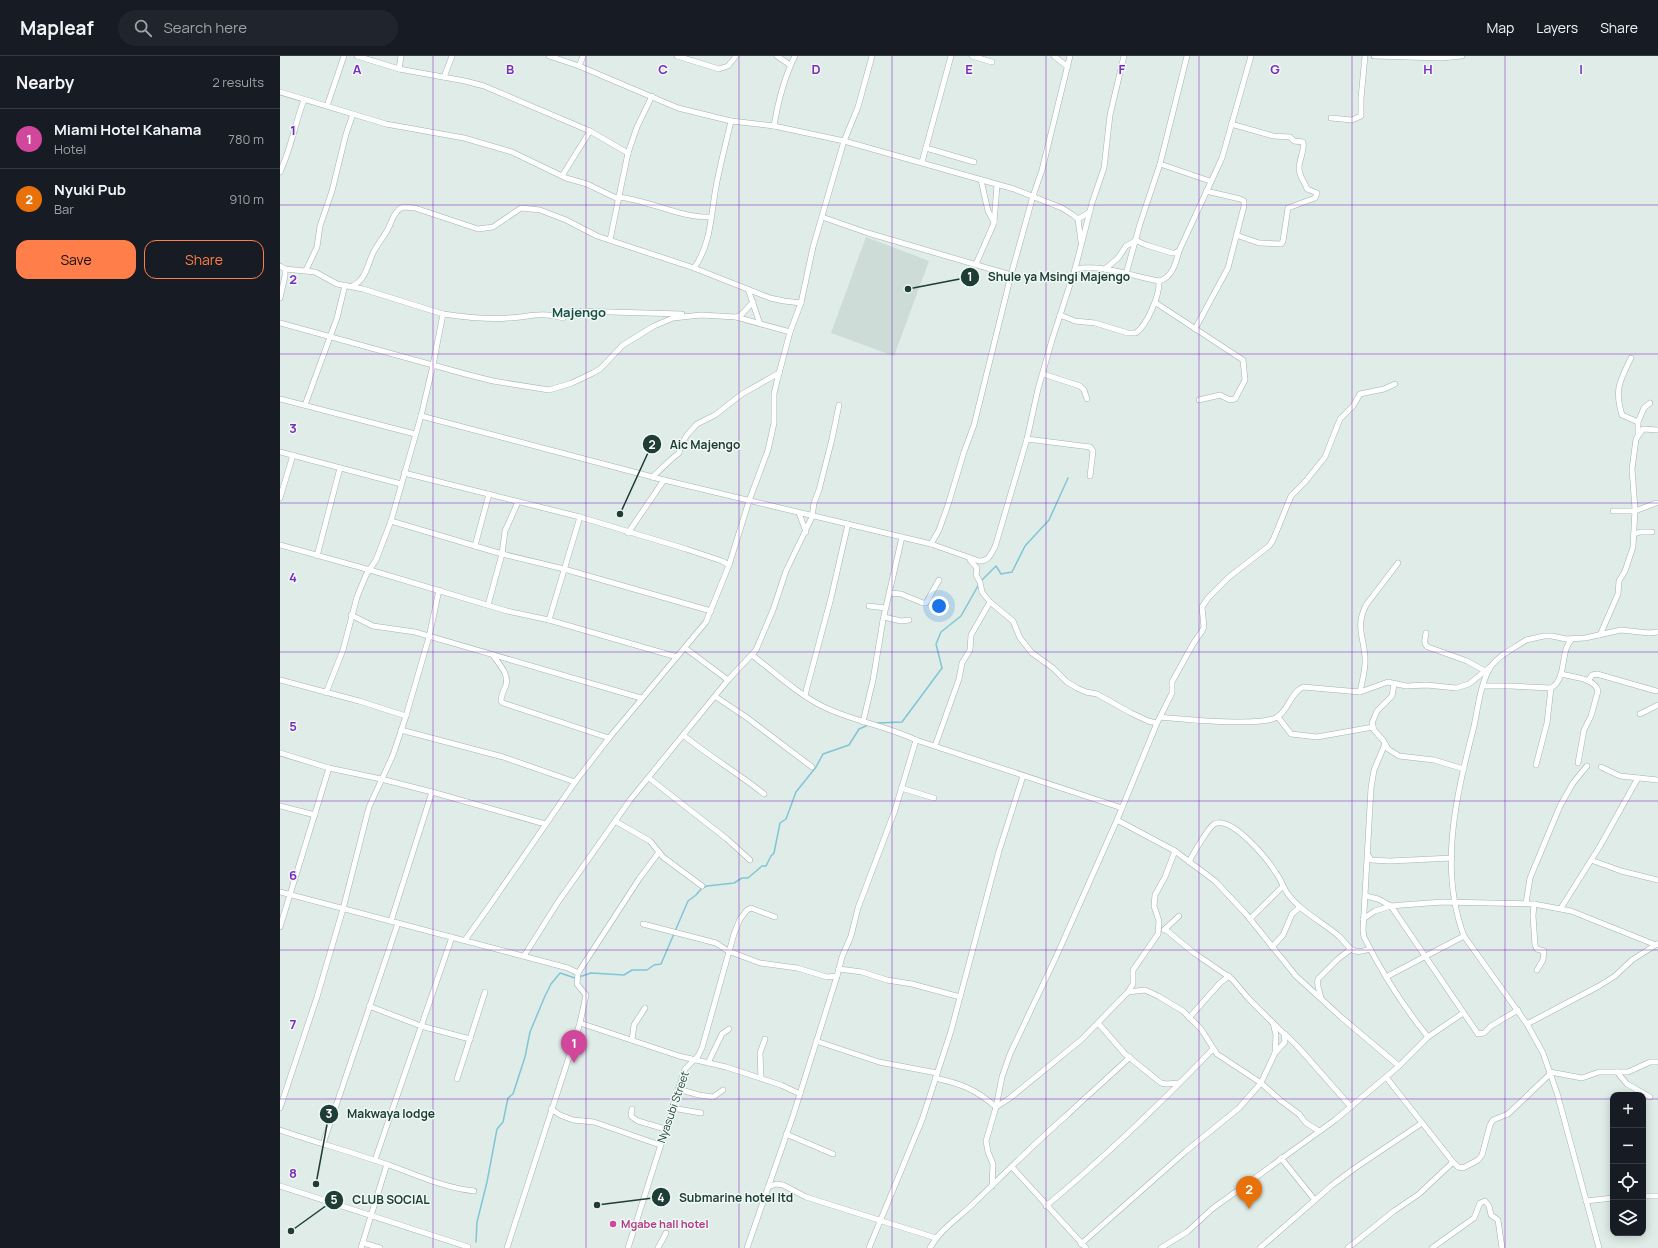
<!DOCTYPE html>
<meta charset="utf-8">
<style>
body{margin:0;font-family:Manrope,sans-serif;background:#20242c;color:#f1f3f6}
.controls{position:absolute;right:12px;bottom:12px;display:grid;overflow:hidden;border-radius:8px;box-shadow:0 2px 10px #0003}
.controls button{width:36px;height:36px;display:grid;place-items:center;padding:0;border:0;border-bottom:1px solid #363941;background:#171b24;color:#f1f3f6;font:20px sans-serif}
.you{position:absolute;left:659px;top:550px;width:14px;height:14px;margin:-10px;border:3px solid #fff;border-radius:50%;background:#1a73e8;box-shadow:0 0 0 6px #1a73e833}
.badge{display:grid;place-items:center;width:26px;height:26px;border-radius:50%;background:#ff7e49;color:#fff;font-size:13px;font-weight:700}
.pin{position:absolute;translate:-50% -33px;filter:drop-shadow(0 1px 2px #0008)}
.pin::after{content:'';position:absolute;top:21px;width:14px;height:12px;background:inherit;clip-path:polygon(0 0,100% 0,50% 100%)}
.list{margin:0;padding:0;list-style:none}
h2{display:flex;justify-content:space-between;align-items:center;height:52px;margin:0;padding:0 16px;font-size:17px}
h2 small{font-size:13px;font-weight:400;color:#9ea1a6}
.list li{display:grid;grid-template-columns:26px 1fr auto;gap:12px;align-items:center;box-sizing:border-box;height:60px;padding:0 16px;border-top:1px solid #363941}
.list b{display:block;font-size:15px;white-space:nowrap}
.list p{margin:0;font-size:13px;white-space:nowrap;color:#9ea1a6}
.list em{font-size:13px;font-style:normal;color:#9ea1a6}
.actions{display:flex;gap:8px;padding:12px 16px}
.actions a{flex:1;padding:9px 0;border:1px solid #ff7e49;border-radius:12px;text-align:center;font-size:14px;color:#ff7e49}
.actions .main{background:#ff7e49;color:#111}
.icon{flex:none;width:22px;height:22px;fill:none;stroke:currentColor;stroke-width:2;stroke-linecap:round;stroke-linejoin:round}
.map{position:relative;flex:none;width:1378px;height:1192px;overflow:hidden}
header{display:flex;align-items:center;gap:24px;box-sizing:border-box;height:56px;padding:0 20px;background:#171b24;border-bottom:1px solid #363941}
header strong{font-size:19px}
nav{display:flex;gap:22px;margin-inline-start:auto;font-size:14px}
.search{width:280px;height:36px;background:#20242c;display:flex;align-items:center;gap:10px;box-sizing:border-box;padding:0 14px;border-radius:22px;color:#9ea1a6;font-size:15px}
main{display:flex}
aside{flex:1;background:#171b24}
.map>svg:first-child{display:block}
</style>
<header>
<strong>Mapleaf</strong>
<div class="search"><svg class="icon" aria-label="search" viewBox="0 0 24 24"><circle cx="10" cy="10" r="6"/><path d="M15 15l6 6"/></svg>Search here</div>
<nav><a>Map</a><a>Layers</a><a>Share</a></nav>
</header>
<main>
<aside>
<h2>Nearby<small>2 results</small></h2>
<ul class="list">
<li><span class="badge" style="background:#d1479c">1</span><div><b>Miami Hotel Kahama</b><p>Hotel</p></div><em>780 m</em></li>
<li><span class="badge" style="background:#e8710a">2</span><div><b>Nyuki Pub</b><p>Bar</p></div><em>910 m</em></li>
</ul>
<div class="actions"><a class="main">Save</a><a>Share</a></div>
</aside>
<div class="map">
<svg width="1378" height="1192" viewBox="0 0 1378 1192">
<rect width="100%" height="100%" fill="#dfece7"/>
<polygon fill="#cddcd6" points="586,181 649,205 614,300 551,277"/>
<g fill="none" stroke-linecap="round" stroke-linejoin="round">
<g stroke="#80c6d7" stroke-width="1.5">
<polyline points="701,525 716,510 721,518 732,516 745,490 769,464 788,422"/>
<polyline points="597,667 622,666 662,612 656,588 661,576 681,560 699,528"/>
<polyline points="299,921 311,917 344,919 352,914 367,914 374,909 381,908 408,845 416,839 422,832 427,830 454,827 462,822 468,822 482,810 486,810 491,800 494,797 500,767 506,763 516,736 536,711 543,698 569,689 579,673 588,669"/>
<polyline points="196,1186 197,1166 207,1126 217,1073 223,1066 228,1042 233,1038 245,1001 250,976 265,940 271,928 280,917 295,922"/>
</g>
<defs>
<g id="minor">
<polyline points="77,0 119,13 185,25 204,30 310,75 348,97"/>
<polyline points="269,0 299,10 398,52 451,65 494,70 564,85 734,133 782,152 793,159 798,163 801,186"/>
<polyline points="397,0 439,13 448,10 456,0"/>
<polyline points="497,0 510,9"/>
<polyline points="692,0 712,6"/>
<polyline points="774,0 788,11"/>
<polyline points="1094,0 1161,2 1182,0"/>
<polyline points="299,10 303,0"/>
<polyline points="119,13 121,0"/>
<polyline points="164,21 172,0"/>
<polyline points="0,36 106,68 184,82 232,96 286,122 307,128 338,143"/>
<polyline points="47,50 64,0"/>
<polyline points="1051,62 1072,64 1081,60 1081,42 1085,0"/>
<path d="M951 68 993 80 1010 81 1014 85 1023 86C1025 94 1019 104 1019 112 1019 121 1025 126 1027 133L1037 137 1035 142 1008 152 1003 185 1001 188 979 187 956 179"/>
<path d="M494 70C498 46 504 22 515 0"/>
<polyline points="646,92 694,106"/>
<polyline points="642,106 671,0"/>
<polyline points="880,108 930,125"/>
<path d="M0 116C11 93 15 67 24 44"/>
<polyline points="282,120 310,75"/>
<polyline points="701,124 708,155 714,166"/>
<path d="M338 141C369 144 399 162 431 161"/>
<polyline points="542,161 588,177 731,219"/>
<polyline points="798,163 810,156"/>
<polyline points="330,184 348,97 357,71 372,40"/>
<polyline points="855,184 866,189 892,197 895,197 899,195 942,102 971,0"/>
<polyline points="696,208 714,167 717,129"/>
<polyline points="0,210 5,213 5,220 0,242"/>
<path d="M414 212C431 189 431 158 436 131 440 109 446 87 451 65"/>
<polyline points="5,213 35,216 57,228 83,233 163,258 153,309 141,360 111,465 96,504 86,519 77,541 63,594 46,637"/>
<path d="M795 213C824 208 850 220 879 225 892 222 896 207 899 195"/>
<polyline points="825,213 838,202 846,190 855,185"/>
<polyline points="26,214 37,191 40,170 52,135 66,78 73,58"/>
<polyline points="846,218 860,168 880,108 907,0"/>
<path d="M72 230C86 224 87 210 93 197 97 189 103 182 108 173 112 165 114 155 123 151L135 152 198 173 213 171 241 152 260 154 286 164 317 180 414 212 490 242 504 245 521 247"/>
<polyline points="468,233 480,268"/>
<polyline points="876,247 963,304 965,324 955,343 950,344 940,339 919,344"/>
<path d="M163 258C184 261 207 264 228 262 250 261 260 255 283 262L289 257 295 255 402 258"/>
<path d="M780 259 795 265 815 267 848 277H856C867 269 880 239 879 225"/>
<polyline points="456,261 510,276"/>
<polyline points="0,267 189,319 213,325 269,334 292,327 313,317 320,313 343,289 374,270 393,262 421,259 456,261 461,259 473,246"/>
<polyline points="915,273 948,212 964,150 964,145 960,143 926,135"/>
<path d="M1351 302C1340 325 1334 333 1342 359L1358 366V378"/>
<polyline points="763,318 800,330 804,334 807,343"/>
<polyline points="0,343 135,378"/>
<polyline points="25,349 57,262 65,229"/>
<polyline points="141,360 384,424"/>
<polyline points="1358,366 1364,352 1370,347"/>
<polyline points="747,383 810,391 813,395 810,420"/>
<polyline points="0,396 121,428"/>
<polyline points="124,417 300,461 406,493 442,505 449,509"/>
<path d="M372 421C382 413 389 404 399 397L401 389 407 379 417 368 435 359 462 338 499 317"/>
<polyline points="0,442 13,399"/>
<polyline points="1333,455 1355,455 1376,447"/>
<polyline points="519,457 526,476"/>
<polyline points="111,465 222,498 284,513 431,555"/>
<path d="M348 477 384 424 651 488 699 505C708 506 711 498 715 491L747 383 758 333 772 284 795 213 812 147 824 112 830 59 844 0"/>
<polyline points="1354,478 1360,476 1372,476"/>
<polyline points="651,488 659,474 668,449 684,396 694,369 731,219 753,140 762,114 790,0"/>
<polyline points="0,489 90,514 227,555 269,564 397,601"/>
<polyline points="195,490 209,438"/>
<polyline points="37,500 60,412"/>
<polyline points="690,504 697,512 696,519 700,526 702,536 710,546 733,565 740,582 752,597 773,612 787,626 797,632 806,636 817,638 851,657 868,665 877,667"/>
<polyline points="610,537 621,538 643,547 646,547 659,524"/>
<polyline points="208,549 222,498 225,475 238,446"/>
<polyline points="589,550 605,552"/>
<polyline points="71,559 93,570 135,576 361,642"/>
<polyline points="604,561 621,565 629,564"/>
<polyline points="269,564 300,461"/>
<path d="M1146 577C1145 583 1143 588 1148 591L1187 605 1205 615"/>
<polyline points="1320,579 1338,538 1339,525 1345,515 1353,491 1355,453 1352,413 1356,383 1363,373 1378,374"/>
<polyline points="405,592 448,624"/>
<path d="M213 599C219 609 229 617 226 629 224 634 221 639 221 645L223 647 329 682"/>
<path d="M472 599C493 615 520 640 544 651 573 665 606 670 636 684L842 752"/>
<path d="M1281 618C1292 621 1315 622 1318 635L1311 660 1304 674 1298 707"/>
<polyline points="0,624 79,645 126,660"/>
<polyline points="1308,625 1312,619 1317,618 1376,635"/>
<polyline points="1114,628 1112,640 1097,655 1092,667 1094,674 1103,684 1108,693 1119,700 1154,704 1184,713"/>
<path d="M1203 630H1230L1271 632C1288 622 1279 596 1292 583"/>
<path d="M1080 636C1082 625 1086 613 1085 602 1084 580 1075 572 1086 549L1118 507"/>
<polyline points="525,639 551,542 568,468"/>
<polyline points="436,641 466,661 532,711"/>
<polyline points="1360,658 1378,649"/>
<path d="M880 661C901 663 982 671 997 661 1009 654 1010 637 1023 631L1080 636 1108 626 1126 630 1147 629 1176 632 1189 628 1210 611"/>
<polyline points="998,661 1011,678 1037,681 1093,671"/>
<polyline points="583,666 593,624 603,564 622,481"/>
<polyline points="121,674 223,701 295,726"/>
<path d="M403 679C429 700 458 717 484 738"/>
<path d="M1105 688 1094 714 1091 732 1083 874 1084 881C1102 917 1123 950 1148 981"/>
<polyline points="655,690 679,623 682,607 690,594 691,579 710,546"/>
<polyline points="0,697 49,712 101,723 152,736 265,768"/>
<polyline points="1256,709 1267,667 1271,632"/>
<polyline points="1321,711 1340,720 1378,724"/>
<polyline points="369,722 447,783 470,804"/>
<polyline points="621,732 654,742"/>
<polyline points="0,750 35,759"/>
<polyline points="837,764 895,795 935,825 966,858 1016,920 1061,961 1119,1010"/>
<polyline points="335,765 370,785 383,801 422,830"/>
<polyline points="1088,799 1091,804 1110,805 1172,802"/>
<polyline points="1311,804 1341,815 1378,824"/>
<path d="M909 806C913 798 928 772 934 768 952 759 988 804 996 817 1001 823 1003 832 1008 838 1020 855 1044 867 1060 881 1064 885 1069 894 1075 895 1080 897 1086 894 1090 893"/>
<polyline points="0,836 288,912 298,917 297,928 306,939 300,967 227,1192"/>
<polyline points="1086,840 1098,843 1111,850 1198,978 1204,977 1211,970 1238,954"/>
<polyline points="1246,847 1250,822 1280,750 1293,727 1307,710"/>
<polyline points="1254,848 1253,860 1255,889 1257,893 1264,895 1263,904 1257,914"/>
<polyline points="1281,852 1320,790 1358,722"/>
<polyline points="970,863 1003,830"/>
<polyline points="1083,863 1095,855 1111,850 1122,849 1163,846 1254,848 1291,855 1376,889"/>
<polyline points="111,865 152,736"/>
<polyline points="363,868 436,887 448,895 480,907 517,912 547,921 557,920"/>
<polyline points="0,871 49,712"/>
<polyline points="884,874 899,860"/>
<polyline points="185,884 208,852 295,726 329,682 426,566 449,509 469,445 488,394 494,367 494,338 497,325 510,276 521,247 533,191 554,119 564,85 578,51 592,0"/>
<polyline points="992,891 1003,879 1012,858 1020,851"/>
<polyline points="244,900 278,846 350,744 448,624 476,594 493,554 506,515 532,461 534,447 539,434 552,383 559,349"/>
<polyline points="559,913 582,916 607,924 632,928 680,941"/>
<polyline points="298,917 359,823 379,796"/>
<polyline points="1106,921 1184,880"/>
<polyline points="848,936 865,934 878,940 903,955 921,973 937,998 981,1027 1000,1044 1019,1058 1026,1067 1039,1075"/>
<path d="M1041 942C1040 936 1036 929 1038 923L1058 903 1071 893"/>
<polyline points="89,950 141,970 190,983"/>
<polyline points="909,962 940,927 949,920"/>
<polyline points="300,967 399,1000 446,1011 501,1029 520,1038"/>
<polyline points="818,967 845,998 881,1027 886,1028 899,1027"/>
<polyline points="993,967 996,979 995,997"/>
<polyline points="1247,968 1319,930 1335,920 1352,904 1377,888"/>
<polyline points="1005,978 1019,992 1071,1051"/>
<polyline points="352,984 354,969 365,952"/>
<polyline points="536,985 599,1006 657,1017"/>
<polyline points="428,1007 442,978 449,973"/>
<polyline points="1270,1016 1302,1022 1319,1016 1348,1016 1370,1006 1378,1006"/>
<polyline points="1337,1016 1347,1028 1370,1041"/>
<polyline points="1106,1021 1173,1106 1178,1111 1183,1112 1198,1104 1202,1099 1210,1069 1213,1064 1228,1058 1270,1018"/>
<polyline points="481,1022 480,997 485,983"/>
<path d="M655 1022C682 1028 695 1033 716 1051L730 1042 801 984 848 936 853 928V914L878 878 879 865 874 850 875 839 885 821 895 795"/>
<polyline points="177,1023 205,936"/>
<polyline points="398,1033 419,1039 433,1041 443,1034"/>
<polyline points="0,1052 37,941 63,853 89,751 113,699 126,660 149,581 159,534"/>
<polyline points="392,1052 421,1057"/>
<polyline points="271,1053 280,1059 293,1064 314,1066 380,1089"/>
<polyline points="352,1053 351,1059 352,1061 358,1065 385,1073"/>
<path d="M0 1074C35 1086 71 1096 106 1108 135 1118 163 1132 194 1135"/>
<polyline points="506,1078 553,1098"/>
<polyline points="43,1088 118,867"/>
<polyline points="1001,1102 1034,1143"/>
<polyline points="95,1104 172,881"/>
<polyline points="732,1111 806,1192"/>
<polyline points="0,1130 188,1191"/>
<polyline points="712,1130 713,1108 708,1096 706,1085 716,1051 722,1021 730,998 776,901 837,764 877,667 892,637 892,626 913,588 922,575 924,571 922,551 928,542 949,521 989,490 993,484 1011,440 1025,426 1045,401 1060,363 1073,350 1080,338 1104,333 1115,328"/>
<polyline points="488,1131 496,1128 503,1129 526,1141 656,1182"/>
<polyline points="1363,1140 1378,1140"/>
<polyline points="1306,1145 1333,1142"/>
<path d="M766 1150C825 1101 880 1048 933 993"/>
<polyline points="83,1187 100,1192"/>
<polyline points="801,1188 906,1095 959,1052 981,1027 995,997 1005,986 1004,978 968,942 952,923 914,897 885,873"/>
<polyline points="81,1192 107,1108"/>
<polyline points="348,1192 405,1013 418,1000 422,992 454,878 460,863 467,854 471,852 495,861"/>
<polyline points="378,1192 386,1177"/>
<polyline points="467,1192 513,1060 557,920 562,901 571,880 578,852 615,754 636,684"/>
<polyline points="589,1192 642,1064 671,975 719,795 743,720"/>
<path d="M650 1192C660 1173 680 1161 694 1147 725 1117 755 1087 787 1059 808 1039 829 1021 850 1001"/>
<polyline points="881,1192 907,1176 932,1153 1055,1064 1119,1010 1148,981 1183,957"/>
<polyline points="980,1192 1051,1130 1075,1112 1142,1067"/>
<polyline points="1068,1192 1114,1155 1139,1138 1173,1106"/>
<polyline points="1152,1192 1194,1162 1200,1147 1205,1145 1209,1150 1211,1159 1218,1164 1222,1192"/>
<path d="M1319 1192 1277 1037 1263 997 1247 968 1184 880C1158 811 1177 738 1194 670 1198 652 1200 629 1210 612 1217 600 1235 592 1246 584L1264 580H1272L1286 583 1305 582 1341 574 1369 577 1378 576"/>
</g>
</defs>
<use href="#minor" stroke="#a1b4ae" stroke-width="6"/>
<use href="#minor" stroke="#fff" stroke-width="5"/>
</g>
<path fill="none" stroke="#7b2cbf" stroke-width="1" stroke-opacity="0.55" d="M153 0V1192M306 0V1192M459 0V1192M612 0V1192M766 0V1192M919 0V1192M1072 0V1192M1225 0V1192M0 149H1378M0 298H1378M0 447H1378M0 596H1378M0 745H1378M0 894H1378M0 1043H1333M1363 1043H1378"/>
<circle fill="#d1479c" stroke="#eff8f4" stroke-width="1.5" cx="333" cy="1168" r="4"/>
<g text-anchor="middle" stroke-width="3" stroke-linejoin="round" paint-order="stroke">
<g font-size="11" fill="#1e3d36" stroke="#eff8f4">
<text transform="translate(393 1051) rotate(-71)" y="4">Nyasubi Street</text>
</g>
<g font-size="11" font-weight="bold" fill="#b23c85" stroke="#eff8f4" text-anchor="start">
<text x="341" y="1172">Mgabe hall hotel</text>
</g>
<g font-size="13" font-weight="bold" fill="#185146" stroke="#eff8f4">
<text x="299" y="261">Majengo</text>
</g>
</g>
<g font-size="13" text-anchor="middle" font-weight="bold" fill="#7b2cbf" stroke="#eff8f4" stroke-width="3" stroke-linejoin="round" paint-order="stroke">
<text x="77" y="18">A</text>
<text x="230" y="18">B</text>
<text x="383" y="18">C</text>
<text x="536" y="18">D</text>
<text x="689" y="18">E</text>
<text x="842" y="18">F</text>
<text x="995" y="18">G</text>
<text x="1148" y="18">H</text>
<text x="1301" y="18">I</text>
<text x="13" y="79">1</text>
<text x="13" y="228">2</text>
<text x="13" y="377">3</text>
<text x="13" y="526">4</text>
<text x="13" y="675">5</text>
<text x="13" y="824">6</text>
<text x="13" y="973">7</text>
<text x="13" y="1122">8</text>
</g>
<path fill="none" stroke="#1e3d36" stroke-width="1.5" d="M628 233L690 221M340 458L372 388M36 1128L49 1058M317 1149L381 1141M11 1175L54 1144"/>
<g fill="#1e3d36" stroke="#eff8f4" stroke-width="1.5">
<circle cx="628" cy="233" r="4"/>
<circle cx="340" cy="458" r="4"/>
<circle cx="36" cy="1128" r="4"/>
<circle cx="317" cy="1149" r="4"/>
<circle cx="11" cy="1175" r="4"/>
<circle cx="690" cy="221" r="10"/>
<circle cx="372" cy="388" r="10"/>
<circle cx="49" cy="1058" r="10"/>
<circle cx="381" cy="1141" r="10"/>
<circle cx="54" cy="1144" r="10"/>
</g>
<g font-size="12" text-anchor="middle" font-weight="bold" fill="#fff">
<text x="690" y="225">1</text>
<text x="372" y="393">2</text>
<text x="49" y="1062">3</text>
<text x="381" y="1146">4</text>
<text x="54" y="1148">5</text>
</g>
<g font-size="12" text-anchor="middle" font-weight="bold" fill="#1e3d36" stroke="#eff8f4" stroke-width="3" stroke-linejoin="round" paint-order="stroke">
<text x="779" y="225">Shule ya Msingi Majengo</text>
<text x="425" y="393">Aic Majengo</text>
<text x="111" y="1062">Makwaya lodge</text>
<text x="456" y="1146">Submarine hotel ltd</text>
<text x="111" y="1148">CLUB SOCIAL</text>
</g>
</svg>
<div class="controls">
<button>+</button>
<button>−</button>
<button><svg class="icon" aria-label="locate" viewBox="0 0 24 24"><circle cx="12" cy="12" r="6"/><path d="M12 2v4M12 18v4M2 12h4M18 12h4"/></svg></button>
<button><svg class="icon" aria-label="layers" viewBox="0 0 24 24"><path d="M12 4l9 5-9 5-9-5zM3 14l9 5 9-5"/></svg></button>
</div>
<div class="you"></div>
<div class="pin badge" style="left:294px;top:1007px;background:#d1479c">1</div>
<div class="pin badge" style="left:969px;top:1153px;background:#e8710a">2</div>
</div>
</main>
